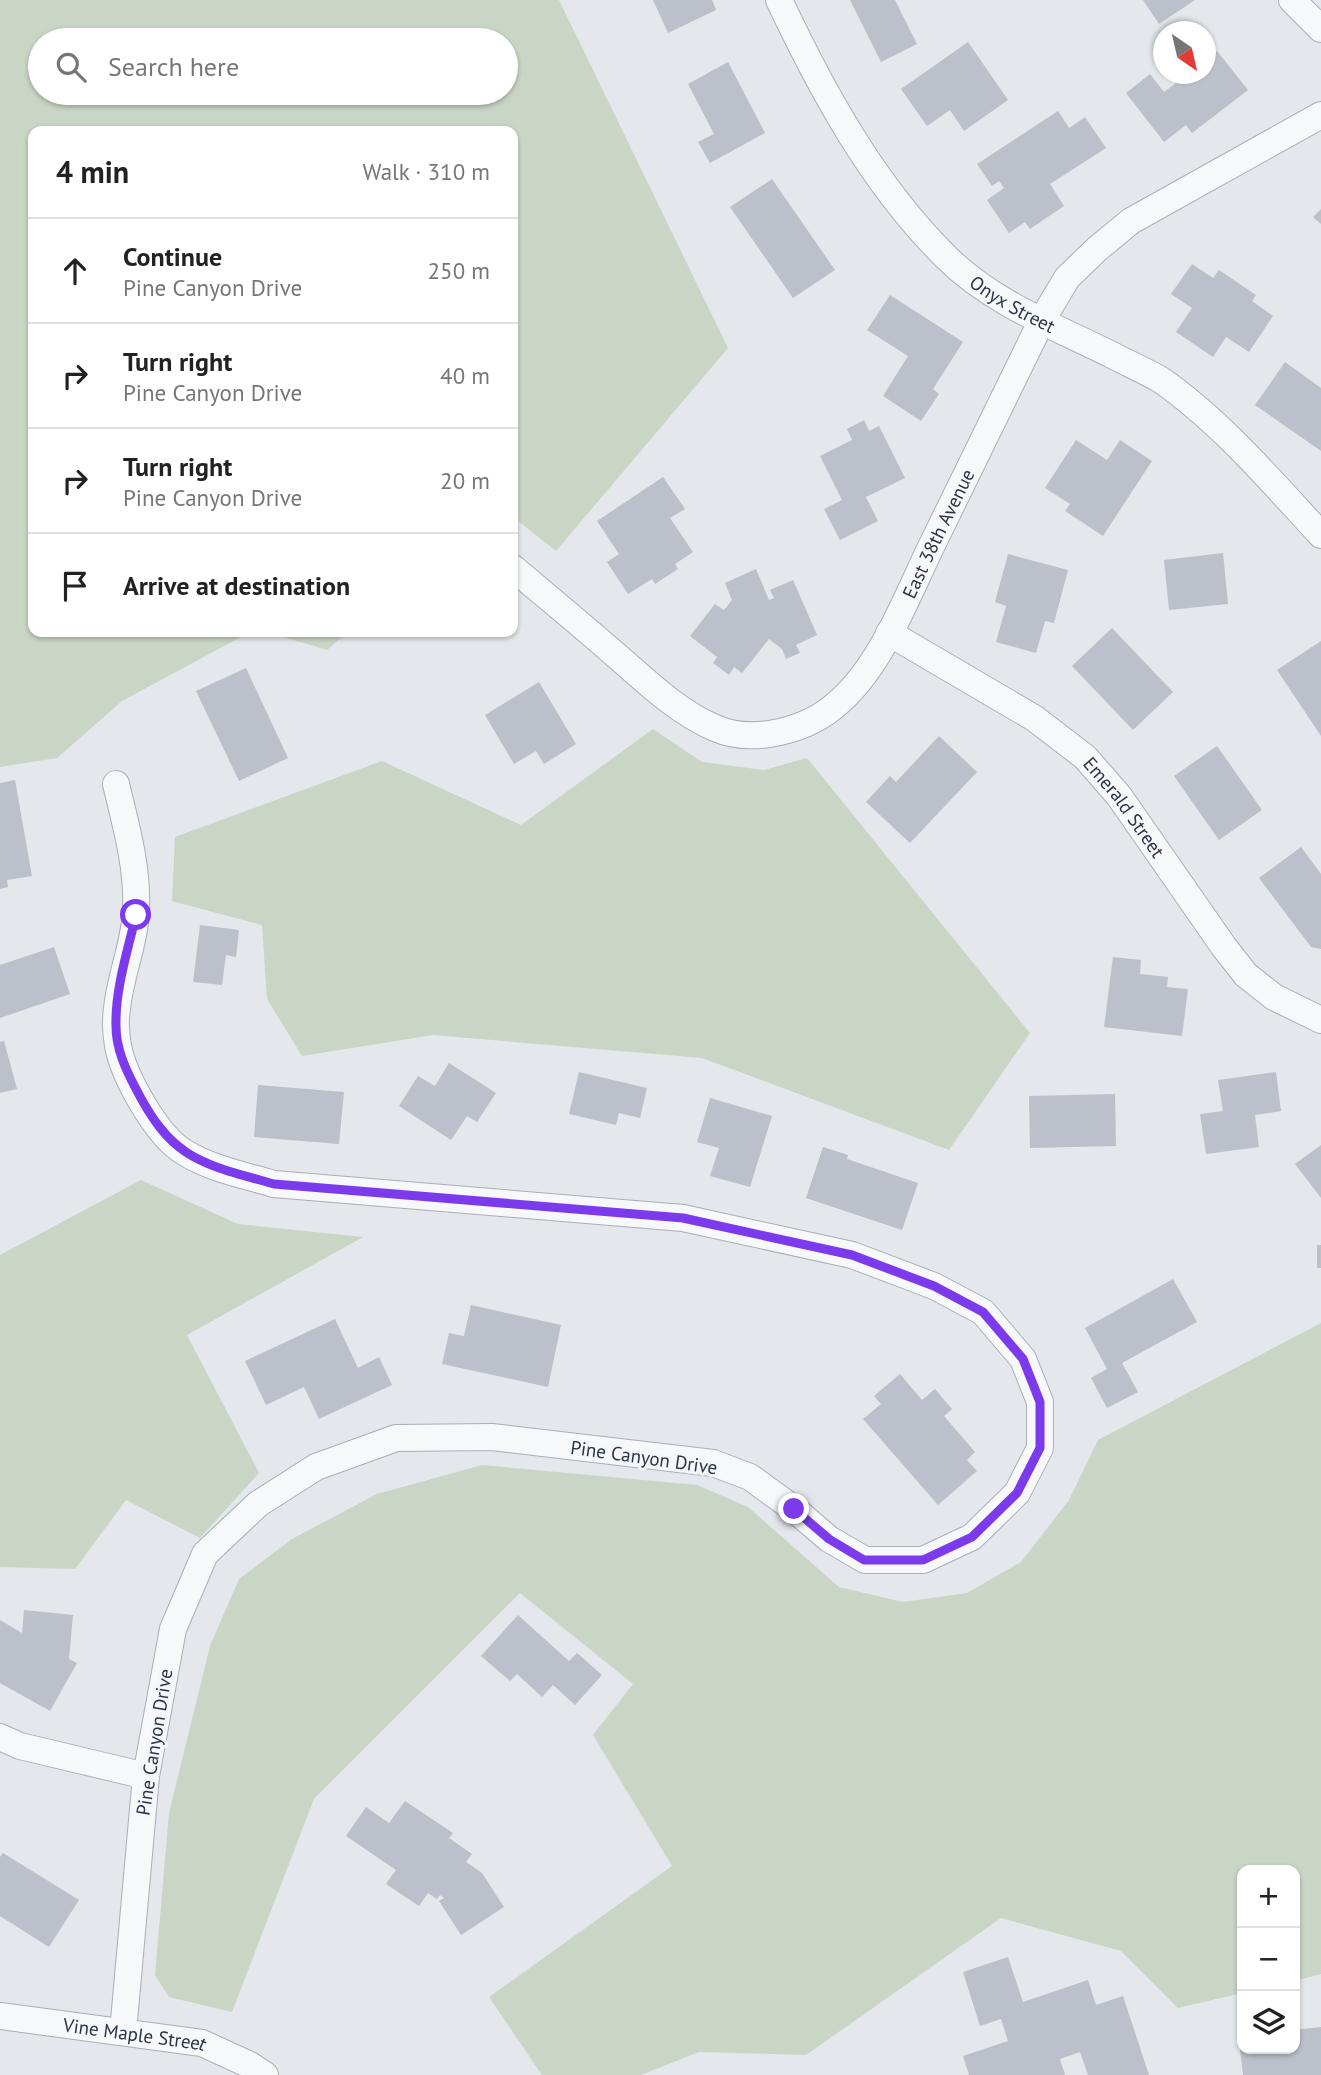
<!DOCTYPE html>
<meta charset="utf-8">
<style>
body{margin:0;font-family:"PT Sans",sans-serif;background:#f2f2f2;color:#222}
.controls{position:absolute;right:21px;bottom:21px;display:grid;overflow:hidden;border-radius:14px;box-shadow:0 2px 5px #0004}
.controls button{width:63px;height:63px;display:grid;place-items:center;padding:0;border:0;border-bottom:2px solid #e0e0e0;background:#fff;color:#222;font:35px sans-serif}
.compass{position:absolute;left:1153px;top:21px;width:63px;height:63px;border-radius:50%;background:#fff;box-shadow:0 2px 5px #0004;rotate:146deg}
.stop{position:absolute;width:21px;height:21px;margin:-16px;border:5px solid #7c3aed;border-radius:50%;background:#fff}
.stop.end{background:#7c3aed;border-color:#fff;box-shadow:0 2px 7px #0008}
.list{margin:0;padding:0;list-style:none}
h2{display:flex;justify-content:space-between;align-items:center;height:91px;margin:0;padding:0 28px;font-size:30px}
h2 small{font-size:23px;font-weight:400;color:#767676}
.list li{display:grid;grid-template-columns:46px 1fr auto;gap:21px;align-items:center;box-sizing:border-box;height:105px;padding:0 28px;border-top:2px solid #e0e0e0}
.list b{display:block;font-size:26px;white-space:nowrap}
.list p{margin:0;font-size:23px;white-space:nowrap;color:#767676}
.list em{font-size:23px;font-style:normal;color:#767676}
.icon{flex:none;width:38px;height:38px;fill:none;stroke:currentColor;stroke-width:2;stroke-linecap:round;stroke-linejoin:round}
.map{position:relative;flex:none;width:1321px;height:2075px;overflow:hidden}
.search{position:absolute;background:#fff;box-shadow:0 2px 5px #0004;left:28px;top:28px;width:490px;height:77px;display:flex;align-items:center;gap:18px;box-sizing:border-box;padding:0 24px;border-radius:38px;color:#767676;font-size:26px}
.panel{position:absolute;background:#fff;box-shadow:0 2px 5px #0004;left:28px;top:126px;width:490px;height:511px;border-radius:14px}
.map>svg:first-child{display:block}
</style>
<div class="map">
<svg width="1321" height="2075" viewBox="0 0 1321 2075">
<rect width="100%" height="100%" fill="#e4e7ec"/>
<g fill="#c9d6c5" fill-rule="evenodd">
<path d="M0 0H559L728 348 556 551 513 517V131H33V632H250L122 701 57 758 0 767ZM506 40V93H40V40Z"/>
<polygon points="267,632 348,632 327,650"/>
<polygon points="653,729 702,762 764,770 807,758 1030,1033 949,1150 702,1058 433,1035 302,1056 267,999 262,925 172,901 175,837 382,761 521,825"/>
<polygon points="141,1180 238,1224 363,1237 187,1335 259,1473 200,1538 126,1500 75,1569 0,1567 0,1255"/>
<polygon points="1321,1323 1321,1974 1295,1981 1295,1870 1242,1870 1242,1993 1178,2008 1121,1951 1001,1918 806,2055 699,2052 641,2075 542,2075 489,1997 672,1866 593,1735 633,1684 520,1593 314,1799 232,2012 169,1997 155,1975 169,1813 210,1646 239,1579 292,1539 377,1494 482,1465 697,1485 748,1507 839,1587 903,1602 967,1593 1021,1562 1069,1500 1098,1440"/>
</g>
<g fill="#bbc0ca">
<polygon points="653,0 712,0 716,10 668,33"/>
<polygon points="850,0 895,0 917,44 881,62"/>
<polygon points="1143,0 1195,0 1159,24"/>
<polygon points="968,42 1008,100 964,131 950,110 927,126 901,89"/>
<polygon points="1217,51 1248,90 1192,133 1186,125 1164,142 1126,93 1150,74 1164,92 1188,74 1206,74 1206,60"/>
<polygon points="728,62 765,133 710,163 698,142 714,134 688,84"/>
<polygon points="1058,111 1069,128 1085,117 1106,148 1050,184 1064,206 1030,229 1025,222 1009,233 987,200 1004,188 999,181 992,186 977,164"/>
<polygon points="772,179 835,270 793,298 730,207"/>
<polygon points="1321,209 1321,224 1313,217"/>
<polygon points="1192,264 1213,278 1219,270 1256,295 1252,301 1273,316 1249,352 1226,337 1213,357 1176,332 1192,308 1171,294"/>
<polygon points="890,295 963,342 933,389 939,394 921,421 883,396 908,356 867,330"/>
<polygon points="1285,362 1321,388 1321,451 1255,405"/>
<polygon points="864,420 869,431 879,426 905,478 866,497 878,521 840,540 824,509 842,500 820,456 852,440 847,429"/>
<polygon points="1076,440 1107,460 1120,440 1152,461 1103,536 1065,511 1070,504 1045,488"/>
<polygon points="663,477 685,509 670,518 693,552 675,564 678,569 655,584 652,579 628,594 607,562 619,554 597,521"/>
<polygon points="1223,553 1228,604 1169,610 1164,560"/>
<polygon points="1008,554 1068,570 1054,623 1045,621 1036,653 996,642 1006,606 995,602"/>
<polygon points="756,569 769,600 774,598 770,590 793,580 817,635 796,645 800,653 786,659 782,649 769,639 742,673 734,667 729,675 713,663 717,657 690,636 715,604 724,610 732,600 725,583"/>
<polygon points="1112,628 1173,692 1133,730 1072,666"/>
<polygon points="1321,641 1321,736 1277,670"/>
<polygon points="246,668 288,758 239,781 196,691"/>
<polygon points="539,682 576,744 544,764 536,751 514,764 485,715"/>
<polygon points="939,736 977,772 910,843 866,802 890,776 896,782"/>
<polygon points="1217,746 1262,810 1219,840 1174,776"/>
<polygon points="15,780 32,876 7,880 8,887 0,889 0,783"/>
<polygon points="1301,847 1321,874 1321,949 1311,947 1259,878"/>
<polygon points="200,925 239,930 236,957 226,955 222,985 193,982"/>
<polygon points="54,947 70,994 0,1018 0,965"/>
<polygon points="1113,957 1141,960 1140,974 1168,977 1167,987 1188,989 1182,1036 1104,1027"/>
<polygon points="4,1041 17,1089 0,1093 0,1042"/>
<polygon points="449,1063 496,1093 477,1122 467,1116 451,1140 399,1106 418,1076 435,1086"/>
<polygon points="579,1072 647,1088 640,1118 619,1113 616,1125 569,1114"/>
<polygon points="1276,1072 1281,1111 1255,1115 1259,1147 1206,1154 1200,1114 1223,1111 1218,1080"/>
<polygon points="258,1085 344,1092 339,1144 254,1137"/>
<polygon points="1115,1094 1116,1146 1030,1148 1029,1096"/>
<polygon points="710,1098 772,1116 750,1187 710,1176 719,1148 697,1142"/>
<polygon points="1321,1145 1321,1198 1295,1164"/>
<polygon points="823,1147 848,1155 847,1159 918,1183 902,1230 806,1198"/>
<rect x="1317" y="1245" width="4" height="23"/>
<polygon points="1173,1279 1197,1322 1122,1363 1138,1392 1107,1408 1091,1378 1107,1369 1085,1328"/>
<polygon points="471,1305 561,1325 548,1387 442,1364 449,1333 464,1336"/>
<polygon points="335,1319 358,1368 379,1357 392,1385 319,1419 304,1387 266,1405 245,1361"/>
<polygon points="900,1374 922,1400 935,1389 952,1409 944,1416 975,1452 967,1460 977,1471 938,1505 863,1419 881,1404 874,1396"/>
<polygon points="24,1610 73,1615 69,1659 77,1663 50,1711 0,1683 0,1620 22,1633"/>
<polygon points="518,1615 569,1661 577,1653 602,1675 575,1705 553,1685 542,1697 517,1674 510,1681 481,1656"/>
<polygon points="405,1801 453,1833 449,1838 472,1854 466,1862 482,1873 504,1907 461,1935 439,1901 444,1898 440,1895 437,1899 428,1893 419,1906 386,1884 396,1870 346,1836 366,1807 389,1823"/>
<polygon points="3,1853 79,1900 49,1947 0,1916 0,1857"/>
<polygon points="1008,1957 1023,2002 1088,1980 1096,2005 1123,1996 1149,2075 1088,2075 1080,2052 1060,2059 1065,2075 969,2075 963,2056 1008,2041 1001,2019 980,2026 963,1972"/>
<polygon points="1321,2027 1321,2075 1243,2075 1240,2049 1295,2049 1295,2030"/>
</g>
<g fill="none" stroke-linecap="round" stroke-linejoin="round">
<defs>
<g id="minor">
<path id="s1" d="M779 0C822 91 873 185 946 257 992 303 1056 327 1114 356 1129 364 1146 371 1161 380 1220 421 1272 482 1321 535"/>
<polyline points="1292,0 1321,29"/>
<path id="s2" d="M513 568C545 595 578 622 610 650 643 678 675 711 715 728 754 745 809 730 839 702 881 665 906 599 930 549 968 472 1005 396 1042 320L1067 278 1097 249 1131 221 1321 115"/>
<path id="s3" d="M889 633 1034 718 1085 757 1119 796 1224 947 1246 975 1274 997 1321 1020"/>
<path d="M116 784C126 826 138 867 136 910 135 943 120 976 117 1009 115 1021 116 1034 118 1046 124 1077 157 1136 184 1152 211 1169 244 1175 274 1184L683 1218 852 1255 934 1286 983 1312 1023 1359 1040 1402V1448L1017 1493 972 1537 923 1560H865L829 1539 794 1509 750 1477 713 1463 492 1437 396 1438 316 1467 258 1504 205 1554 173 1629 146 1776 123 2032"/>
<polyline points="0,1737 20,1746 146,1776"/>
<path id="s4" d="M0 2016 202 2043 250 2065 265 2075"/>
</g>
</defs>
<use href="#minor" stroke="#a9aeb7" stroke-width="28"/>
<use href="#minor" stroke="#f7f8fa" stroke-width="26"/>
</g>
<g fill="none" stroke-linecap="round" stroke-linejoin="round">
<path stroke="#7c3aed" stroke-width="9" d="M136 915C128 950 115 989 116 1026 116 1048 125 1068 135 1087 172 1160 200 1163 274 1184L683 1218 852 1255 934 1286 983 1312 1023 1359 1040 1402V1448L1017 1493 972 1537 923 1560H864L829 1539 794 1509"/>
</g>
<g text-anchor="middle" stroke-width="6" stroke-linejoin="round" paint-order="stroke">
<g font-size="19" fill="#2b3445" stroke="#f4f6f9">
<text dy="7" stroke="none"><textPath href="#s1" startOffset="390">Onyx Street</textPath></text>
<text dy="7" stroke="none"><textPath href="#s2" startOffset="588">East 38th Avenue</textPath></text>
<text dy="7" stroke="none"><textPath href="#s3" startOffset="296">Emerald Street</textPath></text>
<text transform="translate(644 1457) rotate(8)" y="7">Pine Canyon Drive</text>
<text transform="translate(154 1742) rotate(-81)" y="7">Pine Canyon Drive</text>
<text dy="7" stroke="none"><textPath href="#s4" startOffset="136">Vine Maple Street</textPath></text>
</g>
</g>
</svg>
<div class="controls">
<button>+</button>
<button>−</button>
<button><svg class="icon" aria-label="layers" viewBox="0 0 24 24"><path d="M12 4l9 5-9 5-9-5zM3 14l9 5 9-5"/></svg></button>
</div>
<svg class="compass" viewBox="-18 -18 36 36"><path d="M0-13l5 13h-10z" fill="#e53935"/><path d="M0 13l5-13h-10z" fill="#767676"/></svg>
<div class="stop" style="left:136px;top:915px"></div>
<div class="stop end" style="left:794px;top:1509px"></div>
<div class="search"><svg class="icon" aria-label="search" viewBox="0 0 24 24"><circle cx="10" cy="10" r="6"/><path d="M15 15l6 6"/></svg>Search here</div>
<section class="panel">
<h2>4 min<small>Walk · 310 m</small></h2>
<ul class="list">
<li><svg class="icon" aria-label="ahead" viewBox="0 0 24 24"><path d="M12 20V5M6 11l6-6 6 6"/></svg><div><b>Continue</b><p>Pine Canyon Drive</p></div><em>250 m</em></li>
<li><svg class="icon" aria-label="right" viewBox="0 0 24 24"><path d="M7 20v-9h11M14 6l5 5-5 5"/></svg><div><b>Turn right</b><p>Pine Canyon Drive</p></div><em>40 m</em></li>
<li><svg class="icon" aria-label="right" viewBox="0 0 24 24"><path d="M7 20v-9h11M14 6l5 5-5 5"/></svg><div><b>Turn right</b><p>Pine Canyon Drive</p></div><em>20 m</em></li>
<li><svg class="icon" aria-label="arrive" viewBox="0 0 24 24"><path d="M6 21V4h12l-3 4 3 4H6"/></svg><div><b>Arrive at destination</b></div></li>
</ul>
</section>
</div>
